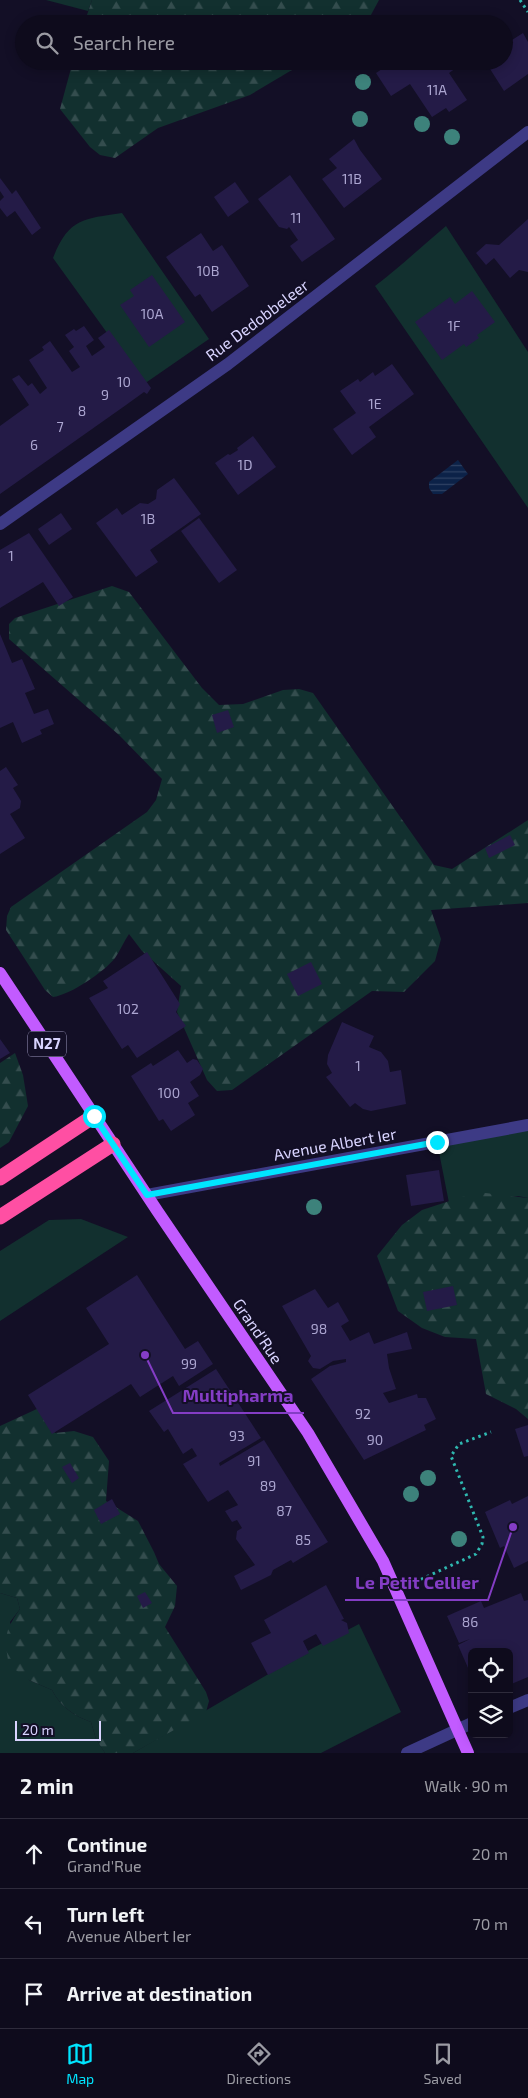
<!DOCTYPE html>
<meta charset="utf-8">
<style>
body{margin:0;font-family:"Exo 2",sans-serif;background:#1c1929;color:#f1f3f6}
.controls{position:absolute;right:15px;bottom:15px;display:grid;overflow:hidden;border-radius:8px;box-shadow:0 2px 12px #0003}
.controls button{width:45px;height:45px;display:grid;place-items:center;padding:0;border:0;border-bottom:1px solid #2e2b3b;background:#0e0b1c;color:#f1f3f6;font:25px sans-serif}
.scale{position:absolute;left:15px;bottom:12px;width:86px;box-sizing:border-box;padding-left:5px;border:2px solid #d9d4ff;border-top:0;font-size:14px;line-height:18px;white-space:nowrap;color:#d9d4ff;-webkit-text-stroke:4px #130f26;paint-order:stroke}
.stop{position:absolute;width:15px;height:15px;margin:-11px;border:4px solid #00e5ff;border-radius:50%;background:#fff}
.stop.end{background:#00e5ff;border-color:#fff;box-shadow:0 1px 5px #0008}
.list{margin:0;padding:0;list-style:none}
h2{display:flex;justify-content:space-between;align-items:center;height:65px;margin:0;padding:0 20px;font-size:21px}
h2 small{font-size:16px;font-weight:400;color:#9b9ba3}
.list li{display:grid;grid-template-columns:32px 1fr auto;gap:15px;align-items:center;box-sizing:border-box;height:70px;padding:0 20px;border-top:1px solid #2e2b3b}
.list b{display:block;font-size:19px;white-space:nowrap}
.list p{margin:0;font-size:16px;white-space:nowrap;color:#9b9ba3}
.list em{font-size:16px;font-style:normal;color:#9b9ba3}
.icon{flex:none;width:28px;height:28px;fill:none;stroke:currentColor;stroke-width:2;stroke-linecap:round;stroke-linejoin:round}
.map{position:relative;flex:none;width:528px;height:1753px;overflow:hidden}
.search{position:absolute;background:#0e0b1c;box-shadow:0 2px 12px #0003;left:15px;right:15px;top:15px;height:55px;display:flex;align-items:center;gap:12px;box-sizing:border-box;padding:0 18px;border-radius:28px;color:#9b9ba3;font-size:19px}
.sheet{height:275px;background:#0e0b1c}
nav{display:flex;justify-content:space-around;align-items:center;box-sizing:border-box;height:70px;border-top:1px solid #2e2b3b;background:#0e0b1c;font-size:14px;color:#9b9ba3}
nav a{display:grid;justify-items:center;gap:2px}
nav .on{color:#00e5ff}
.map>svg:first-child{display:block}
</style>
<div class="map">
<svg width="528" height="1753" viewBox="0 0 528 1753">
<defs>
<pattern id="forest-firs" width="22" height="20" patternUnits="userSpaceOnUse" patternTransform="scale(1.25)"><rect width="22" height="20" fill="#12302f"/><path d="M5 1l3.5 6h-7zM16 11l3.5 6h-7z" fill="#344d4e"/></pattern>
<pattern id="water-rules" width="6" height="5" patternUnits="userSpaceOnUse" patternTransform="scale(1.25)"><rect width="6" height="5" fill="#0c2248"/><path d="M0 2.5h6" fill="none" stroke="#2f4163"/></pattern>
</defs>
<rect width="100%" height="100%" fill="#130f26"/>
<g fill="#12302f">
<polygon points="46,0 92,0 88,11"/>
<path d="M122 213 209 339 144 384 53 258C69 218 83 219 122 213Z"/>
<path d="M446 226 528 352V508L375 286C400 267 422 246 446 226Z"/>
<polygon points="528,1125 528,1198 518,1196 449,1203 437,1142"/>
<polygon points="81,1219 128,1237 0,1321 0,1251 49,1220"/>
<path d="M0 1593 17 1598 20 1609 10 1622 29 1680 52 1690C60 1706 74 1716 91 1722L96 1739 105 1753H0Z"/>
<polygon points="359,1624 401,1712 321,1753 133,1753 313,1648"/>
</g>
<g fill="url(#forest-firs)">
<polygon points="92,0 379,0 366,24 84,24"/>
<polygon points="73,61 307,61 250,95 158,128 115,158 100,155 90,147 60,109"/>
<path d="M112 586 129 592 202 688 219 705 243 704 283 690 299 689 313 693 434 865 452 869 528 820V903L431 910 441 939 435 961 404 992 372 991 232 1090 217 1091 207 1080 177 1012 181 986 142 951 129 934C124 941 120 951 115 958 104 972 70 995 53 997L45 990 6 930 7 916 11 907 147 812 156 800 162 779 119 735 9 639V624L15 618Z"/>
<polygon points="15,1053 23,1075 28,1106 9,1142 0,1148 0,1063"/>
<polygon points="477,1192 528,1198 528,1419 516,1409 486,1394 476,1339 445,1337 422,1328 398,1311 377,1256 402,1225 422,1210"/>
<path d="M39 1408 55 1433 74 1431 93 1437 109 1461 106 1501 138 1521 154 1552 159 1564 177 1586 175 1606 165 1627 206 1692 209 1701 206 1712 133 1753H105L96 1739 91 1722C74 1716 60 1706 52 1690L29 1680 9 1665C4 1639 4 1631 20 1609L17 1598 0 1593V1426Z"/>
</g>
<polygon fill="url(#water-rules)" points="458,460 468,474 442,494 433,494 429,488 429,482"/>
<g fill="#241b47">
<polygon points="523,33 528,42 528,74 504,91 485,61 504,61 504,45"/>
<polygon points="394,61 400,61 401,63 404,61 466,61 449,73 467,100 449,112 446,108 432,117 410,84 391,96 376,73"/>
<polygon points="354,139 360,150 382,179 344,208 322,179 337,168 329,159"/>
<polygon points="290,175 335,239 302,262 290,246 298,240 289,227 287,229 279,227 258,199"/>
<polygon points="0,178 12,194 16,190 41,228 32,235 15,211 7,217 0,208 0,201 4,197 0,191"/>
<polygon points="235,182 249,202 228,217 214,197"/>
<polygon points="528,219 528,272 519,270 510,278 494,258 486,265 476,253 486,244 499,245"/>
<polygon points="201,233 213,251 222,245 249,286 212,312 200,294 195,297 166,257"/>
<polygon points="152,275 185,322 149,347 120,305 134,296 130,290"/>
<polygon points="472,291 495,322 477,335 479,338 466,347 464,344 442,360 415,322 450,297 455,304"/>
<polygon points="84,326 94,340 86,346 92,356 105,347 98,338 109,330 151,388 147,394 144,392 126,405 0,494 0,426 29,405 12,379 19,375 28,386 32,383 40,394 47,388 29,360 44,350 42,347 50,341 72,372 80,367 69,351 74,347 65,335 74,329 76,331"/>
<polygon points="392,364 414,394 369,427 376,437 352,455 333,429 356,413 340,391 358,379 360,382 373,372 375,376"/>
<polygon points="253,436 276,467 238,495 215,463 228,454 230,455 238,450 237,448"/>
<polygon points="174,478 201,514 150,550 158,562 136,577 96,523 117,508 122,515 140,503 148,504 156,499 157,490"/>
<polygon points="61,513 72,529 49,545 38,529"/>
<polygon points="199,518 237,570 219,583 181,531"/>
<polygon points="29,533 73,597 59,606 43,582 0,608 0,550"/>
<polygon points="0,634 12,663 22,659 35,689 25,693 34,714 48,709 54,724 40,730 42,734 22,743 13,722 0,728"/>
<polygon points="228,710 234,727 217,733 212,715"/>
<polygon points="6,767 18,785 13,788 21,801 20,808 10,814 25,838 0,854 0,771"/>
<polygon points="510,835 515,845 489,858 485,848"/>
<polygon points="147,952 180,1004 176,1012 186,1026 137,1058 128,1045 122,1049 89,998 108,988 103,981"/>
<polygon points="311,962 322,984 298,996 287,974"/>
<polygon points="342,1022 374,1036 369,1047 381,1052 388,1061 390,1072 401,1070 406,1104 371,1111 363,1109 355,1103 350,1107 326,1077 332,1073 327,1064 328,1055"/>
<polygon points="0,1039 10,1053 0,1059"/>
<polygon points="178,1050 187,1063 193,1059 197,1060 203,1069 200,1075 190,1082 199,1096 188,1103 195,1115 171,1131 163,1119 159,1121 131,1076 151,1063 153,1066"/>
<polygon points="439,1170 444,1201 411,1206 406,1175"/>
<polygon points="137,1275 185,1349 198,1341 213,1364 179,1386 173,1376 140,1397 131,1384 52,1434 28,1395 109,1344 86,1308"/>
<polygon points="453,1286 457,1305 427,1311 423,1292"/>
<polygon points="315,1289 328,1308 338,1302 349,1321 341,1326 350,1341 369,1332 374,1344 407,1332 412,1349 387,1354 389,1368 396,1389 383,1393 389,1403 417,1394 418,1398 426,1398 436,1419 424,1425 426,1430 364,1460 311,1379 330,1366 346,1362 346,1359 333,1361 320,1369 313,1368 308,1361 311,1356 282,1306"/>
<polygon points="216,1369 261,1438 219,1463 220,1466 264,1440 328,1542 293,1563 291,1560 273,1570 271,1575 241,1590 234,1576 255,1565 236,1539 237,1531 242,1528 237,1520 232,1522 225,1511 238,1505 228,1490 208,1502 183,1464 197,1456 192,1448 183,1454 168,1429 164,1432 149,1411"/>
<polygon points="528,1425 528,1456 524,1457 515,1429"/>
<polygon points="70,1463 79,1478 72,1483 62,1467"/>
<polygon points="528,1496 528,1561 514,1568 504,1546 500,1548 485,1512 510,1500 512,1504"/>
<polygon points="112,1499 120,1514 101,1524 94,1510"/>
<polygon points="326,1585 344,1619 341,1620 347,1623 349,1633 323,1646 316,1634 303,1641 309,1653 268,1675 251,1643 271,1633 264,1620"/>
<polygon points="145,1592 152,1603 143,1608 137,1596"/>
<polygon points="521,1593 524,1601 528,1600 528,1677 509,1685 509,1652 472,1652 472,1677 458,1645 470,1639 459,1643 447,1616 481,1601 484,1608"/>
</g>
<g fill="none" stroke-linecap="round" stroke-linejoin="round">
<g stroke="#2fb8b0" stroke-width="3" stroke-dasharray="2.5 4" stroke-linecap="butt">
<polyline points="520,0 528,12"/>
<polyline points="415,1582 476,1554 482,1544 483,1537 451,1456 459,1444 491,1432"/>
</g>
<g stroke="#3d3a85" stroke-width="12">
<polyline points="0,524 228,364 528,132"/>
<polyline points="147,1195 528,1125"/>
<polyline points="509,1708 528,1700"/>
<polyline points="407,1753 472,1723"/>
</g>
<polyline stroke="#c25bff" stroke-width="12" points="0,973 158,1212 308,1433 383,1561 468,1753"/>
<g stroke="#ff4fa3" stroke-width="15">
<polyline points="0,1178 94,1116"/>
<polyline points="0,1217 113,1144"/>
</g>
</g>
<g fill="#3d827b">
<circle cx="363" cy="82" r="8"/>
<circle cx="360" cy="119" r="8"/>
<circle cx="422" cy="124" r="8"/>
<circle cx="452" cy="137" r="8"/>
<circle cx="314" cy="1207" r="8"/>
<circle cx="428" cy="1478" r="8"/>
<circle cx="411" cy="1494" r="8"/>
<circle cx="459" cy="1539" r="8"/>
</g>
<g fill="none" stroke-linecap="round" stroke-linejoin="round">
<polyline stroke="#00e5ff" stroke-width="6" points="94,1116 147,1195 437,1142"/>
</g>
<g text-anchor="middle" stroke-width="4" stroke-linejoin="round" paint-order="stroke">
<g font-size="14" fill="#aca6d1">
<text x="437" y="95">11A</text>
<text x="352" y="184">11B</text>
<text x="296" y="223">11</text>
<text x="208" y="276">10B</text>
<text x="152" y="319">10A</text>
<text x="454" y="331">1F</text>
<text x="124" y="387">10</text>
<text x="105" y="400">9</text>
<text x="375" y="409">1E</text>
<text x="82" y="416">8</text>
<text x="60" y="432">7</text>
<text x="34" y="450">6</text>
<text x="245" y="470">1D</text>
<text x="148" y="524">1B</text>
<text x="11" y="561">1</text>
<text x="128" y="1014">102</text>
<text x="358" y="1071">1</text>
<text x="169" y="1098">100</text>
<text x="319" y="1334">98</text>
<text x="189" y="1369">99</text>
<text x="363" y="1419">92</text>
<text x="237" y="1441">93</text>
<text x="375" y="1445">90</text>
<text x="254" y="1466">91</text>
<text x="268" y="1491">89</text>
<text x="284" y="1516">87</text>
<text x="303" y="1545">85</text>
<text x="470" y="1627">86</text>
</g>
<rect fill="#130f26" stroke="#9e99be" stroke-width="1" x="28" y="1031.5" width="38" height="25" rx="4"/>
<g font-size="15" font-weight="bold" fill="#d9d4ff">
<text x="47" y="1049">N27</text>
</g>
<g font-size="16" fill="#d9d4ff" stroke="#130f26">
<text transform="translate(257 320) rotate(-37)" y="6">Rue Dedobbeleer</text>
<text transform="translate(335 1144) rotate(-10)" y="6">Avenue Albert Ier</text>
<text transform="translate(258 1331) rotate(56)" y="6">Grand'Rue</text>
</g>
</g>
<path fill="none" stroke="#843dc5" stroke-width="2" d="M145 1355L173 1413H304M513 1527L488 1600H345"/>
<g fill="#843dc5" stroke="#130f26" stroke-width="2">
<circle cx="145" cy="1355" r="5"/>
<circle cx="513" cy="1527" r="5"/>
</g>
<g font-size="18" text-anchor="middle" font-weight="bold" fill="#843dc5" stroke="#130f26" stroke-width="4" stroke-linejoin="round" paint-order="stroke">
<text x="238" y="1402">Multipharma</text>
<text x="417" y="1589">Le Petit Cellier</text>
</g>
</svg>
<div class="controls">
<button><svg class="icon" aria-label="locate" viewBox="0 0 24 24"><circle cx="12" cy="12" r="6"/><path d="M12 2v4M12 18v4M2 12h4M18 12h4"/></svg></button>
<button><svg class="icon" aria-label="layers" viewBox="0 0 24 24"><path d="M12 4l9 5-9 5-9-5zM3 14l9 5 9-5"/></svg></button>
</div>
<div class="scale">20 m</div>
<div class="stop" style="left:94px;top:1116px"></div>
<div class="stop end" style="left:437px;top:1142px"></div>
<div class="search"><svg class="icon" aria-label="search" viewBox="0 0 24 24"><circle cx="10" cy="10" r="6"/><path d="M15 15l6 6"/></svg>Search here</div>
</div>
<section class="sheet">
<h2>2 min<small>Walk · 90 m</small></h2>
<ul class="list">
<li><svg class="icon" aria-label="ahead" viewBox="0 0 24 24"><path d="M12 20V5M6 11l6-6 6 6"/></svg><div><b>Continue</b><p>Grand'Rue</p></div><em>20 m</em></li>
<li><svg class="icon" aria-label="left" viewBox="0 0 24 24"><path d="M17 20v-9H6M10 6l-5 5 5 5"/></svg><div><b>Turn left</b><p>Avenue Albert Ier</p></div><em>70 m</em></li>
<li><svg class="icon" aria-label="arrive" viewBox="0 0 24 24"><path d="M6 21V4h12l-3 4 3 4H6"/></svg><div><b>Arrive at destination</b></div></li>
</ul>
</section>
<nav>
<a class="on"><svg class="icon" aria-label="map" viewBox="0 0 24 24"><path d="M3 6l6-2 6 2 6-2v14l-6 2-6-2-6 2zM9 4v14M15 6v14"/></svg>Map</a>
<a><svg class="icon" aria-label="directions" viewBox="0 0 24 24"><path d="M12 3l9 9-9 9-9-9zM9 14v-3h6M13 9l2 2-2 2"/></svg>Directions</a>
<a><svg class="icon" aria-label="saved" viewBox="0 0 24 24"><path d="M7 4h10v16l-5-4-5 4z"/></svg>Saved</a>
</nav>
